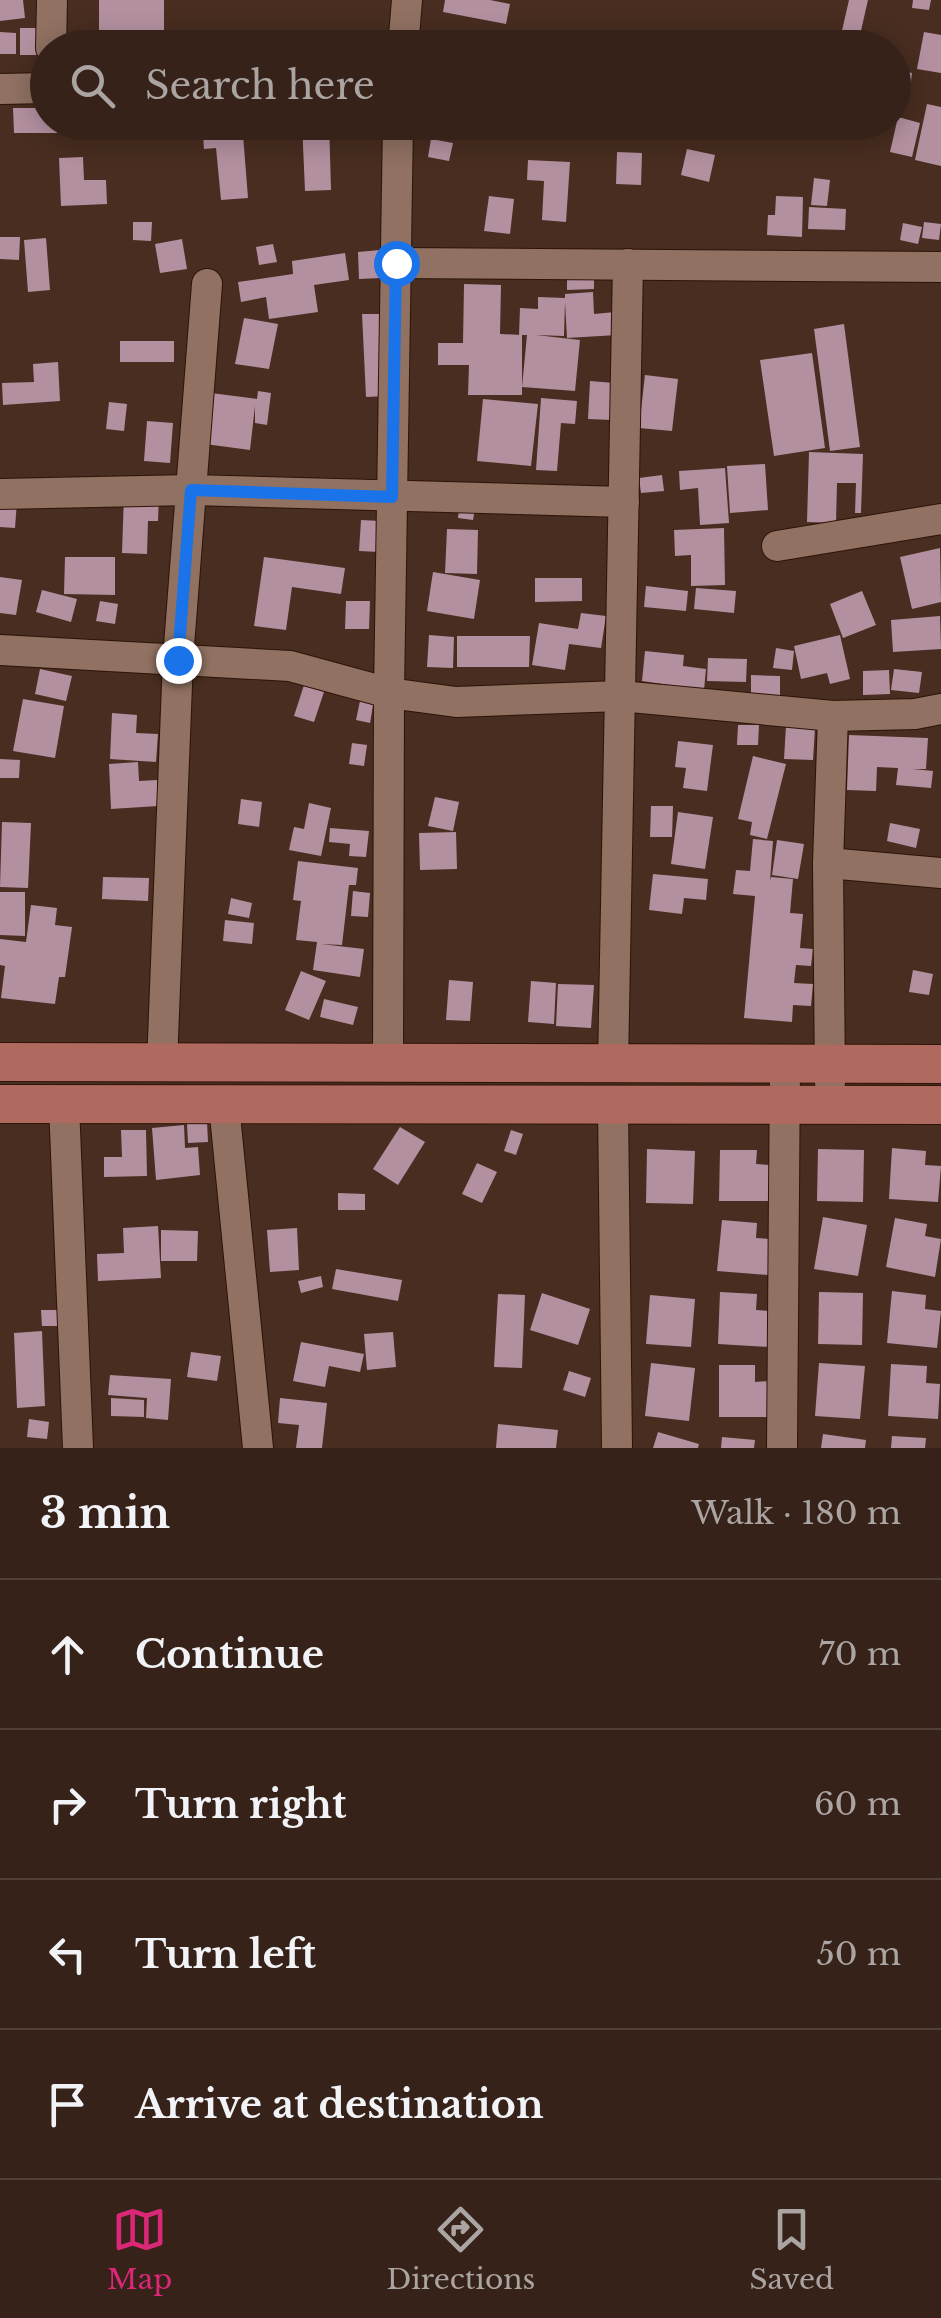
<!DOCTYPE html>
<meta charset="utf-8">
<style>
body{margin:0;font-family:"Libre Baskerville",serif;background:#412f25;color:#f1f3f6}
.stop{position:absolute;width:30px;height:30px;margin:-22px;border:8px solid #1a73e8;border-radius:50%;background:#fff}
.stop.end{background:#1a73e8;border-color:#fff;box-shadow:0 2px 10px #0008}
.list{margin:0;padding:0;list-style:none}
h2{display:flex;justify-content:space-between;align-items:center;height:130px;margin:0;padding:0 40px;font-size:42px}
h2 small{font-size:32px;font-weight:400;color:#aaa4a2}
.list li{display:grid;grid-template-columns:65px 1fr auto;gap:30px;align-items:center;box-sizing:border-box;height:150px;padding:0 40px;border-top:2px solid #503f37}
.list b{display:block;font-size:38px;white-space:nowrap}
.list em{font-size:32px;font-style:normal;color:#aaa4a2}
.icon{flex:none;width:55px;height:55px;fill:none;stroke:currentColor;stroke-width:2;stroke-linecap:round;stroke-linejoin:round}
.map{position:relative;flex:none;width:941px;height:1448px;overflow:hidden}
.search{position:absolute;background:#362218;box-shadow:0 5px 25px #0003;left:30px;right:30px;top:30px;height:110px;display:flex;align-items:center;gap:25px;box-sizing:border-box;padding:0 35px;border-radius:55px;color:#aaa4a2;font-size:38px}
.sheet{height:730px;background:#362218}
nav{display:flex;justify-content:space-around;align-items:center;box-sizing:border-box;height:140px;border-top:2px solid #503f37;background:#362218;font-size:28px;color:#aaa4a2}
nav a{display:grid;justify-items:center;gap:5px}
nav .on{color:#db2777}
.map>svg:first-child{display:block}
</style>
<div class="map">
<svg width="941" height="1448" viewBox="0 0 941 1448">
<rect width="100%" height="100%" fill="#482d20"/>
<g fill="#b390a0">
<polygon points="0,0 23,0 25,18 0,21"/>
<polygon points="99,0 164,0 164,31 128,32 129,48 99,48"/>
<polygon points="445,0 490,0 510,4 506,24 443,12"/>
<polygon points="849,0 868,0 857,48 838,48"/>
<polygon points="913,0 931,0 929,10 912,8"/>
<rect x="20" y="28" width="26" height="27"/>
<polygon points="310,30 312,48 288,48 287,33"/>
<polygon points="703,31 738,32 738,42 757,43 756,48 703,48"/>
<polygon points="0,32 16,33 16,54 0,54"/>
<polygon points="169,32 170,48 153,48 152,33"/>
<polygon points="924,32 941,35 941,73 917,69"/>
<polygon points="479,34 517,47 517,48 474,48"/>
<polygon points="782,34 782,48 760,48 760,35"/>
<rect x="672" y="36" width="16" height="12"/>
<polygon points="810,39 834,42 833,48 809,48"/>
<polygon points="894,70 912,73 910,90 894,88"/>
<polygon points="927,104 941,107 941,166 915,160"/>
<polygon points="13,108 48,108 48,122 57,122 57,133 14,133"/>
<polygon points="898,117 920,123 912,157 890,152"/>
<polygon points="59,122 96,122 96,130 59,128"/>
<polygon points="126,122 148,122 149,134 128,137"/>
<polygon points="202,122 242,122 248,198 221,200 216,148 204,149"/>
<polygon points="302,122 329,122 331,190 305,191"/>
<polygon points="766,122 787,122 784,139 764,135"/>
<polygon points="431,139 453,143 449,161 428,157"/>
<polygon points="687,149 715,155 709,182 681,175"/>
<polygon points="617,152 642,153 641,185 616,184"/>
<polygon points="83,157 84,180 106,180 107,204 61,206 59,158"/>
<polygon points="528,160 570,162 566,222 542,220 544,181 527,180"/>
<polygon points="814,178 830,180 827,206 811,205"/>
<polygon points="489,196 514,199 510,234 484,231"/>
<polygon points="776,196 803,197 802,237 767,235 768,215 775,215"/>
<polygon points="809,207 846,209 845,230 808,229"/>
<polygon points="133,222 152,222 151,241 133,240"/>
<polygon points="924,222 941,224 939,240 922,238"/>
<polygon points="903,223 922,227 918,244 900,240"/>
<polygon points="0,237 20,237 19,260 0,259"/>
<polygon points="46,238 50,290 28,292 24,240"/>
<polygon points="182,239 187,269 160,273 155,244"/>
<polygon points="273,244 277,262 259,265 256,247"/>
<polygon points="380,250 381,278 359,279 358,252"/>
<polygon points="345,253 349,280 314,285 318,312 269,319 266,297 241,302 238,282 293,274 292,261"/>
<polygon points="567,278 594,278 594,289 567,290"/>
<polygon points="464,284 501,285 500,334 522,335 522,395 468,395 469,365 438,365 438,343 463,343"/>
<polygon points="593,292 594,314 615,312 617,335 567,338 565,302 564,336 536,335 580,340 575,391 522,387 527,335 519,335 520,308 538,309 538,297 565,298 565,294"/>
<polygon points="362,314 384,314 387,396 366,397"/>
<polygon points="244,318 278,324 269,369 235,364"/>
<polygon points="844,324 860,447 830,451 814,329"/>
<rect x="120" y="341" width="54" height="21"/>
<polygon points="812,353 825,448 774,456 760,360"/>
<polygon points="58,362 60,401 3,405 2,383 34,382 33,364"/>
<polygon points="645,375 678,379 672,431 639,428"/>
<polygon points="590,381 614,383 612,420 588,419"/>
<polygon points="258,391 271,393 267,425 255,423 255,406 250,450 205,444 211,393 257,399"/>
<polygon points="541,398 577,401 575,424 561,423 557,471 536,470"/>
<polygon points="483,399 538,404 531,466 477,461"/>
<polygon points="109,402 127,404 124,431 106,429"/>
<polygon points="147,421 173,423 170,463 144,461"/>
<polygon points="809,452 863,454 861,513 855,513 856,483 837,483 836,523 807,522"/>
<polygon points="765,464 768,510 730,513 727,466"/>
<polygon points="725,468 729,523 700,525 698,488 680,490 679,471"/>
<polygon points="662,475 664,491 641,493 639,478"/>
<polygon points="124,494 159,495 158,521 148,521 147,554 122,553"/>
<polygon points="460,499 476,502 473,520 458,518"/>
<polygon points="0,500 17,501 15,528 0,527"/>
<polygon points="361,520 380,521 379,552 359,551"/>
<polygon points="724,528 725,585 691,586 691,555 675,556 674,530"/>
<polygon points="447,529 478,530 477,574 445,573"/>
<polygon points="940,548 941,602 912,609 900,557"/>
<polygon points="65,557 115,557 115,595 64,594"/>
<polygon points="264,557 345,568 341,594 292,587 286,630 254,626"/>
<polygon points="433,572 480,580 474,619 427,611"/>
<polygon points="0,577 22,580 16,615 0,613"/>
<polygon points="535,578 582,578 582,601 535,602"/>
<polygon points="646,586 688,591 686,611 644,607"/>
<polygon points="696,588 736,591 734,613 694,609"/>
<polygon points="42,590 77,599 71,622 36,612"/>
<polygon points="862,591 876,625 843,638 830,604"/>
<polygon points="100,601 118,604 115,624 96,621"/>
<polygon points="346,601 370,601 369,629 345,629"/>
<polygon points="581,613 606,616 601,648 569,644 565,670 532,665 539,623 578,629"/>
<polygon points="940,616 941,649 893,652 891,620"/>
<polygon points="429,635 454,637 453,668 427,667"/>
<polygon points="840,635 850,679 830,684 827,673 801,679 794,646"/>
<polygon points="457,636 530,636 529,667 457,667"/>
<polygon points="776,648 794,651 792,670 773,668"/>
<polygon points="645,651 684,655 683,666 706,669 704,690 642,681"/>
<polygon points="708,658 747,659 746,682 707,681"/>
<polygon points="40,669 72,676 66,701 35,694"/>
<polygon points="894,669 922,672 919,693 891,690"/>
<polygon points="889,670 890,694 863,695 863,671"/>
<polygon points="751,675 780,676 780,696 751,696"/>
<polygon points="304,685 324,692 314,722 294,716"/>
<polygon points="361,696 374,699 370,723 356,720"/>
<polygon points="23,699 64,706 55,758 13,751"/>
<polygon points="112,713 137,715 136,733 158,734 156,762 110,759"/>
<polygon points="738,725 759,725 758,745 737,745"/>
<polygon points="786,726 815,728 813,760 784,759"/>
<polygon points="849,735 928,738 926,769 913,769 933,771 931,788 896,785 898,768 877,767 876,791 847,790"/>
<polygon points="678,741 713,745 707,791 683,788 686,768 675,767"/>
<polygon points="352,743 367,745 364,766 349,764"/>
<polygon points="753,756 786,764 767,839 750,835 752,822 738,819"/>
<polygon points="0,759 20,760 19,778 0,778"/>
<polygon points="138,762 139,781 157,780 158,806 111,809 109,764"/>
<polygon points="435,797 459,802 453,831 428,826"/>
<polygon points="241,799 262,802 259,827 238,824"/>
<polygon points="309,803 331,808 321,856 289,850 294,827 304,829"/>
<polygon points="651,806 673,806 672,837 650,837"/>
<polygon points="678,812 713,817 705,869 671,864"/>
<polygon points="2,822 31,823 28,888 0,887"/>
<polygon points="890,823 920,829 916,848 887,841"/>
<polygon points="330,828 369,831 366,857 349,856 350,844 329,842"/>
<polygon points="456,832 457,869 420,870 419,833"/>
<polygon points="753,839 773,841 770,881 771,877 793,879 790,913 803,914 800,948 813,949 811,966 796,965 794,983 813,984 811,1006 793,1005 792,1022 744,1018 755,896 733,894 736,870 750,871"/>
<polygon points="777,840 804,844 798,879 772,875"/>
<polygon points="298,861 358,868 356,885 349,885 342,945 321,944 364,949 360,977 313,970 317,942 296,940 301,901 293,900"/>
<polygon points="653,874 708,879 706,900 684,898 682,914 649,910"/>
<polygon points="103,877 149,878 148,901 102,899"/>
<polygon points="353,891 370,893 368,917 351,916"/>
<polygon points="0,892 25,892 25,936 0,935"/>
<polygon points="231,898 252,903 249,918 228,914"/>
<polygon points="31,905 57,908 55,925 72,927 65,977 59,977 55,1004 1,998 5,966 0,965 0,939 26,942"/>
<polygon points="225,920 254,923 252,944 223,941"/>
<polygon points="913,970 933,974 929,995 909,992"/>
<polygon points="301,971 326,981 309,1020 285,1010"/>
<polygon points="449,980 473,982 470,1021 446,1020"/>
<polygon points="531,981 556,983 554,1024 528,1022"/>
<polygon points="558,984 594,985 591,1028 556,1026"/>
<polygon points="324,999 358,1007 353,1025 320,1017"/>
<polygon points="207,1122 208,1142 188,1143 187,1124"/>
<polygon points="184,1125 185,1148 198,1147 200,1175 156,1180 152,1128"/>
<polygon points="400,1127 425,1142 398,1185 373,1169"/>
<polygon points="121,1130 146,1130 147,1176 104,1177 104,1157 122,1157"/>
<polygon points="511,1130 523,1134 516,1155 504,1151"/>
<polygon points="892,1148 926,1151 925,1165 941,1166 938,1202 889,1199"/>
<polygon points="647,1149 695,1151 693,1204 646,1203"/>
<polygon points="818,1149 864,1150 863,1202 817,1201"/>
<polygon points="720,1150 757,1150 756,1164 770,1165 770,1201 719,1201"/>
<polygon points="477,1163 497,1172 482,1203 462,1194"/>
<polygon points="338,1193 365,1194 365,1210 338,1210"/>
<polygon points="823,1217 867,1225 858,1276 814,1269"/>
<polygon points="895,1218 927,1224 925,1236 941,1239 935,1277 886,1267"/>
<polygon points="722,1220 757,1223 756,1238 772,1239 768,1275 717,1271"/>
<polygon points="158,1226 161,1278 98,1281 97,1254 124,1253 123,1228"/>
<polygon points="297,1228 299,1270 270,1272 267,1230"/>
<polygon points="161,1230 198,1231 197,1261 161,1261"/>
<polygon points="336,1269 402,1280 398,1301 332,1289"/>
<polygon points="321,1276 323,1287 301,1293 298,1281"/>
<polygon points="892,1291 926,1295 925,1309 941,1311 937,1348 887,1343"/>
<polygon points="720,1292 757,1294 756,1310 771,1311 769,1347 718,1344"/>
<polygon points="819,1292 863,1293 862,1345 818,1344"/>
<polygon points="542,1293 590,1309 578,1345 530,1330"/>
<polygon points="498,1294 525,1295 522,1368 494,1367"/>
<polygon points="650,1295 695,1299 691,1347 646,1344"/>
<polygon points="41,1310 57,1310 57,1326 42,1326"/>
<polygon points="42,1331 45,1406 17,1408 14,1333"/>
<polygon points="393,1332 396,1367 367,1370 364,1334"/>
<polygon points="301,1342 364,1354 360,1372 329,1366 325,1387 293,1381"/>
<polygon points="191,1352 221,1356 217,1381 187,1377"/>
<polygon points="651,1363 695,1368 689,1421 645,1416"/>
<polygon points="819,1363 865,1366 860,1419 815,1416"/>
<polygon points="891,1364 927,1366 926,1383 940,1384 938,1419 888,1416"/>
<polygon points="719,1365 755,1365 755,1382 769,1381 769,1417 719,1417"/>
<polygon points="569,1371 591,1378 585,1397 563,1390"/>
<polygon points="110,1375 171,1379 168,1420 146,1418 147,1398 108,1395"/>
<polygon points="111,1398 144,1400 144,1417 111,1416"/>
<polygon points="280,1398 327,1403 322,1448 296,1448 299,1425 278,1423"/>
<polygon points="29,1419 49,1422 47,1439 27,1437"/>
<polygon points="498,1424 558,1430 556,1448 496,1448"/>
<polygon points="658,1432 699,1444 698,1448 653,1448"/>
<polygon points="823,1434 866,1440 865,1448 821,1448"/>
<polygon points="892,1436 926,1438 925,1448 891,1448"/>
<polygon points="722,1437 755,1440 754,1448 721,1448"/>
</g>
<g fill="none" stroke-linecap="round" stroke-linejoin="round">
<defs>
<g id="minor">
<polyline points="51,48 52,0"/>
<polyline points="403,48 407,0"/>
<polyline points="0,89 48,88"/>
<polyline points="396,263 941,267"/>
<polyline points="0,494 191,490 624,502"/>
<polyline points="777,546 941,519"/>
<polyline points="0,650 290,666 389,693 456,702 620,696 833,716 915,714 941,709"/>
<polyline points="828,863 941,873"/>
<polyline points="388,1063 389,693 398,122"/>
<polyline points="162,1064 178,659 207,284"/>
<polyline points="613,1065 628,264"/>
<polyline points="830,1083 828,863 833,716"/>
<polyline points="64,1105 78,1448"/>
<polyline points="224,1105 258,1448"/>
<polyline points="613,1106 617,1448"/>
<polyline points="782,1448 785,1065"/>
</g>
<g id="major">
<polyline points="0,1062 941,1064"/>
<polyline points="0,1104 941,1105"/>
</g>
</defs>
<use href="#minor" stroke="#2d1408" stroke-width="32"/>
<use href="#major" stroke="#2d1408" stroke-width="40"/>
<use href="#minor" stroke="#907162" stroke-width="30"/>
<use href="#major" stroke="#b0695e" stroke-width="38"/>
</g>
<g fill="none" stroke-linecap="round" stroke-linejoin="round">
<polyline stroke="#1a73e8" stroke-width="12" points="178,660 191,490 392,497 396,263"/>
</g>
</svg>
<div class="stop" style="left:396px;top:263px"></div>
<div class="stop end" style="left:178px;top:660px"></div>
<div class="search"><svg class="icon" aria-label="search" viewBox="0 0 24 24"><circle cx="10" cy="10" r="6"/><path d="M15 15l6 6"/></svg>Search here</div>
</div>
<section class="sheet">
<h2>3 min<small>Walk · 180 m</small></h2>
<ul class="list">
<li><svg class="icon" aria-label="ahead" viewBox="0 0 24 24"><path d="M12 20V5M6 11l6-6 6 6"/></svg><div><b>Continue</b></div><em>70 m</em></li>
<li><svg class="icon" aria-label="right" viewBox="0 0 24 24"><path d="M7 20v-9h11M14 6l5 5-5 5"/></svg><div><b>Turn right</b></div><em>60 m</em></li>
<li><svg class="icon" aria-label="left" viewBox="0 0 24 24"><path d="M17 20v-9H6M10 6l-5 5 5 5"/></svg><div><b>Turn left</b></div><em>50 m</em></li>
<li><svg class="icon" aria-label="arrive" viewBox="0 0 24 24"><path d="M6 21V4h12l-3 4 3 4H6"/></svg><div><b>Arrive at destination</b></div></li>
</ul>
</section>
<nav>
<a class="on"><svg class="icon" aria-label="map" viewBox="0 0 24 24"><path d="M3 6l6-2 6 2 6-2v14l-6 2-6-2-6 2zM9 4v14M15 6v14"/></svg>Map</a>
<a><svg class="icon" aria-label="directions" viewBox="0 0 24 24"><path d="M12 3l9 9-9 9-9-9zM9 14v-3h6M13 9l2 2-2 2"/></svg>Directions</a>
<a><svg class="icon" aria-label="saved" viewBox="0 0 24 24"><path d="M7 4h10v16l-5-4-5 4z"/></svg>Saved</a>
</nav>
